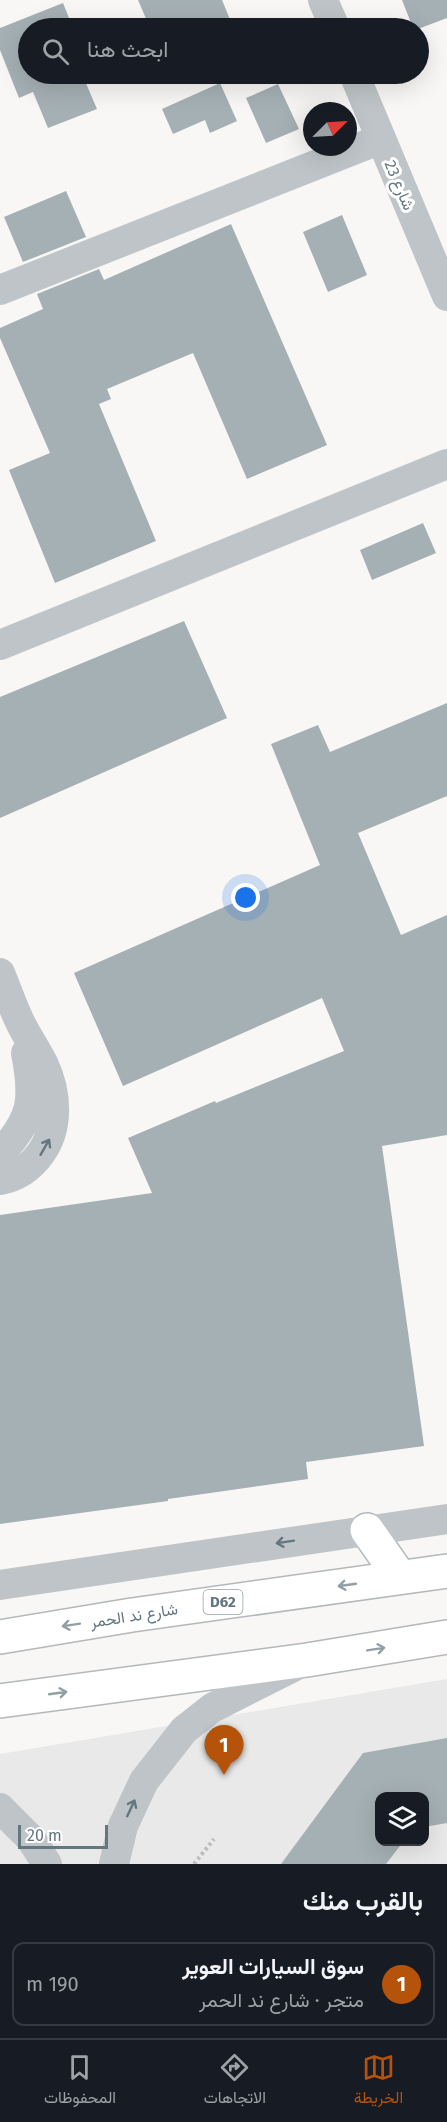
<!DOCTYPE html>
<html lang="ar">
<meta charset="utf-8">
<style>
body{margin:0;font-family:"Fira Sans",Vazirmatn,sans-serif;background:#242831;color:#f1f3f6;direction:rtl}
.controls{position:absolute;right:18px;bottom:18px;display:grid;overflow:hidden;border-radius:12px;box-shadow:0 6px 24px #0002}
.controls button{width:54px;height:54px;display:grid;place-items:center;padding:0;border:0;border-bottom:2px solid #363941;background:#171b24;color:#f1f3f6;font:30px sans-serif}
.compass{position:absolute;left:303px;top:102px;width:54px;height:54px;border-radius:50%;background:#171b24;box-shadow:0 6px 24px #0002;rotate:66deg}
.scale{position:absolute;left:18px;bottom:15px;width:90px;box-sizing:border-box;padding-left:6px;border:3px solid #63777f;border-top:0;font-size:16px;line-height:21px;white-space:nowrap;color:#63777f;-webkit-text-stroke:4px #fff;paint-order:stroke}
.you{position:absolute;left:246px;top:898px;width:21px;height:21px;margin:-15px;border:4px solid #fff;border-radius:50%;background:#1a73e8;box-shadow:0 0 0 9px #1a73e833}
.badge{display:grid;place-items:center;width:39px;height:39px;border-radius:50%;background:#b45309;color:#fff;font-size:20px;font-weight:700}
.pin{position:absolute;translate:-50% -50px;filter:drop-shadow(0 2px 3px #0008)}
.pin::after{content:'';position:absolute;top:32px;width:21px;height:18px;background:inherit;clip-path:polygon(0 0,100% 0,50% 100%)}
.list{margin:0;padding:0;list-style:none}
h2{display:flex;justify-content:space-between;align-items:center;height:78px;margin:0;padding:0 24px;font-size:26px}
h2 small{font-size:20px;font-weight:400;color:#9ea1a6}
.list li{display:grid;grid-template-columns:39px 1fr auto;gap:18px;align-items:center;box-sizing:border-box;height:84px;margin:0 12px 12px;padding:0 12px;border:2px solid #363941;border-radius:12px}
.list b{display:block;font-size:22px;white-space:nowrap}
.list p{margin:0;font-size:20px;white-space:nowrap;color:#9ea1a6}
.list em{font-size:20px;font-style:normal;color:#9ea1a6}
.icon{flex:none;width:33px;height:33px;fill:none;stroke:currentColor;stroke-width:2;stroke-linecap:round;stroke-linejoin:round}
.map{position:relative;flex:none;width:447px;height:1864px;overflow:hidden;direction:ltr}
.search{position:absolute;background:#171b24;box-shadow:0 6px 24px #0002;left:18px;right:18px;top:18px;height:66px;display:flex;align-items:center;gap:15px;box-sizing:border-box;padding:0 21px;border-radius:33px;color:#9ea1a6;font-size:22px}
.sheet{height:174px;background:#171b24}
nav{display:flex;justify-content:space-around;align-items:center;box-sizing:border-box;height:84px;border-top:2px solid #363941;background:#171b24;font-size:16px;color:#9ea1a6}
nav a{display:grid;justify-items:center;gap:3px}
nav .on{color:#b45309}
.map>svg:first-child{display:block}
</style>
<div class="map">
<svg width="447" height="1864" viewBox="0 0 447 1864">
<rect width="100%" height="100%" fill="#f8f7f5"/>
<path fill="#e8e9e8" fill-rule="evenodd" d="M447 1679V1864H0V1754ZM380 1796H424V1842H380Z"/>
<g fill="#a5b0b4">
<polygon points="138,0 222,0 231,22 217,28 150,28"/>
<polygon points="402,0 447,0 447,18 418,29 413,28"/>
<polygon points="63,3 73,28 28,28 28,74 82,74 97,109 48,128 33,92 19,98 0,50 0,28"/>
<polygon points="220,83 237,121 210,133 205,120 173,134 162,109"/>
<polygon points="278,84 299,129 266,143 246,98"/>
<polygon points="66,191 86,237 23,262 4,217"/>
<polygon points="342,215 367,275 328,292 303,232"/>
<polygon points="231,224 327,445 247,479 193,353 107,389 111,399 99,404 156,541 55,583 9,470 50,453 0,338 0,328 43,309 37,294 99,269 104,280"/>
<polygon points="423,523 436,553 372,580 360,550"/>
<polygon points="184,621 227,718 0,818 0,697"/>
<polygon points="447,703 447,796 358,833 401,935 447,915 447,1135 382,1146 424,1446 306,1462 308,1479 168,1499 168,1501 0,1524 0,1215 152,1193 128,1138 215,1101 216,1103 344,1051 322,998 123,1086 74,973 320,865 271,744 318,725 330,752"/>
<polygon points="447,1738 447,1823 424,1827 424,1797 380,1797 380,1842 403,1842 386,1864 281,1864 363,1753"/>
</g>
<g fill="none" stroke-linecap="round" stroke-linejoin="round">
<defs>
<g id="major">
<polyline points="367,1530 400,1577"/>
<polyline points="0,1637 132,1615 447,1571"/>
<polyline points="0,1701 307,1660 447,1637"/>
</g>
</defs>
<use href="#major" stroke="#b2b8bb" stroke-width="36"/>
<polyline stroke="#bbbec0" stroke-width="4" stroke-dasharray="3 3" stroke-linecap="butt" points="194,1864 214,1839"/>
<g stroke="#bec4c7" stroke-width="30">
<polyline points="323,0 335,28"/>
<polyline points="354,74 447,296"/>
<polyline points="0,290 381,139"/>
<polyline points="0,645 447,464"/>
<path d="M0 973C7 990 13 1008 21 1024 28 1038 37 1051 44 1065 57 1093 59 1128 41 1153 31 1167 17 1177 0 1180"/>
<path d="M0 1154C33 1118 35 1100 26 1053"/>
<polyline points="0,1585 447,1519"/>
<polyline points="0,1808 31,1839 47,1864"/>
<polyline points="114,1864 123,1826 144,1781 184,1730 212,1708 297,1665"/>
</g>
<use href="#major" stroke="#fff" stroke-width="33"/>
</g>
<defs><path id="oneway-shaft" d="M-6 0H5M1.5-3L5.5 0L1.5 3" fill="none" stroke-width="1.6" stroke-linecap="round" stroke-linejoin="round" transform="scale(1.5)"/></defs>
<g stroke="#63777f">
<use href="#oneway-shaft" transform="translate(45 1147) rotate(-60)"/>
<use href="#oneway-shaft" transform="translate(285 1542) rotate(171)"/>
<use href="#oneway-shaft" transform="translate(131 1808) rotate(-65)"/>
</g>
<g stroke="#92a0a5">
<use href="#oneway-shaft" transform="translate(347 1585) rotate(172)"/>
<use href="#oneway-shaft" transform="translate(71 1625) rotate(171)"/>
<use href="#oneway-shaft" transform="translate(376 1649) rotate(-9)"/>
<use href="#oneway-shaft" transform="translate(58 1693) rotate(-8)"/>
</g>
<g text-anchor="middle" stroke-width="6" stroke-linejoin="round" paint-order="stroke">
<rect fill="#fff" stroke="#92a0a5" stroke-width="1.5" x="203.5" y="1590" width="39" height="24" rx="4.5"/>
<g font-size="15" font-weight="bold" fill="#63777f">
<text x="223" y="1607">D62</text>
</g>
<g font-size="16" fill="#63777f" stroke="#fff">
<text transform="translate(400 185) rotate(67)" y="6">شارع 23</text>
<text transform="translate(134 1615) rotate(-9)" y="6">شارع ند الحمر</text>
</g>
</g>
</svg>
<div class="controls">
<button><svg class="icon" aria-label="layers" viewBox="0 0 24 24"><path d="M12 4l9 5-9 5-9-5zM3 14l9 5 9-5"/></svg></button>
</div>
<svg class="compass" viewBox="-18 -18 36 36"><path d="M0-13l5 13h-10z" fill="#e53935"/><path d="M0 13l5-13h-10z" fill="#9ea1a6"/></svg>
<div class="scale">20 m</div>
<div class="you"></div>
<div class="pin badge" style="left:224px;top:1775px">1</div>
<div class="search"><svg class="icon" aria-label="search" viewBox="0 0 24 24"><circle cx="10" cy="10" r="6"/><path d="M15 15l6 6"/></svg>ابحث هنا</div>
</div>
<section class="sheet">
<h2>بالقرب منك<small></small></h2>
<ul class="list">
<li><span class="badge">1</span><div><b>سوق السيارات العوير</b><p>متجر · شارع ند الحمر</p></div><em>190 m</em></li>
</ul>
</section>
<nav>
<a class="on"><svg class="icon" aria-label="map" viewBox="0 0 24 24"><path d="M3 6l6-2 6 2 6-2v14l-6 2-6-2-6 2zM9 4v14M15 6v14"/></svg>الخريطة</a>
<a><svg class="icon" aria-label="directions" viewBox="0 0 24 24"><path d="M12 3l9 9-9 9-9-9zM9 14v-3h6M13 9l2 2-2 2"/></svg>الاتجاهات</a>
<a><svg class="icon" aria-label="saved" viewBox="0 0 24 24"><path d="M7 4h10v16l-5-4-5 4z"/></svg>المحفوظات</a>
</nav>
